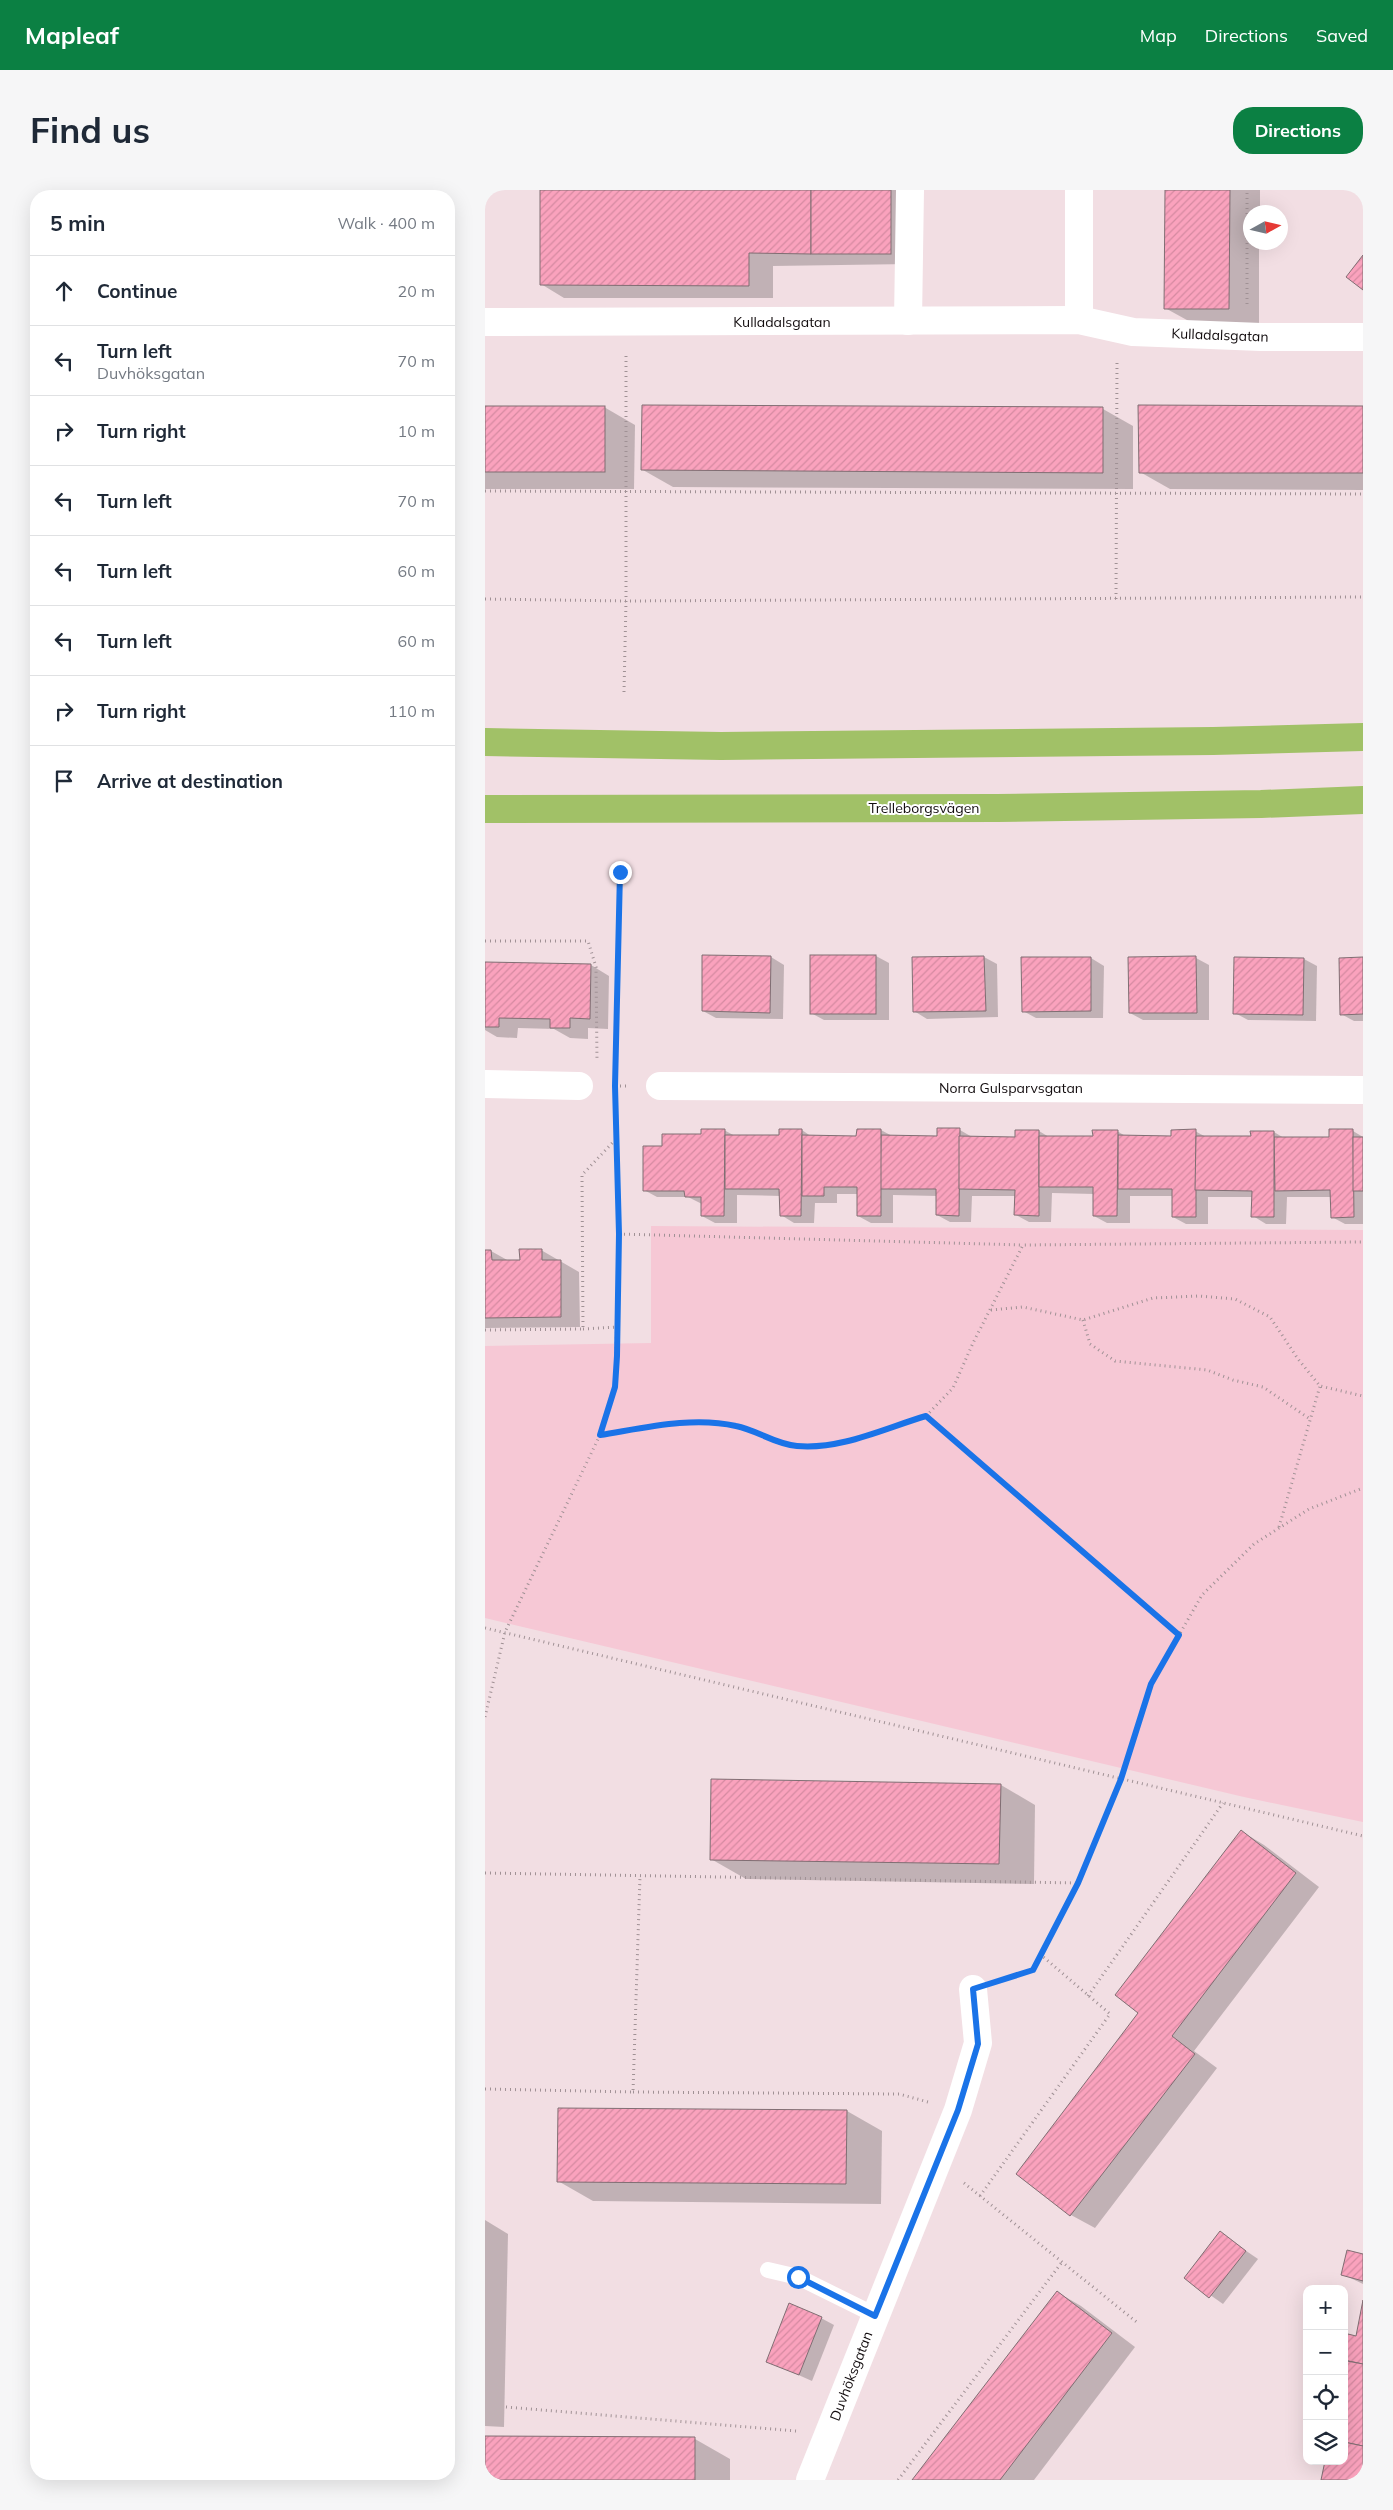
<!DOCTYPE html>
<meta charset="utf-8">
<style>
body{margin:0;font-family:Mulish,sans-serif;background:#f6f6f7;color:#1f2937}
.controls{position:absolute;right:15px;bottom:15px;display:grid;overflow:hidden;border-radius:10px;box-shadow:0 5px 20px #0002}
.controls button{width:45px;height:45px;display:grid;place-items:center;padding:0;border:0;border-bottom:1px solid #e0e1e3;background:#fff;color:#1f2937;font:25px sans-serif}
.compass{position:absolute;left:758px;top:15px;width:45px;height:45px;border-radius:50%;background:#fff;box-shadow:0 5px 20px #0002;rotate:82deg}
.stop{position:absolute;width:15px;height:15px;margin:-11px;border:4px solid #1a73e8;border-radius:50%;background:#fff}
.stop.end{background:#1a73e8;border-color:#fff;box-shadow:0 1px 5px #0008}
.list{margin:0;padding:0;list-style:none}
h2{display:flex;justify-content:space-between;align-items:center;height:65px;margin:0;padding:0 20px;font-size:21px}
h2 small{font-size:16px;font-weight:400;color:#747a83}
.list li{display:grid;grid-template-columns:32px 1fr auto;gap:15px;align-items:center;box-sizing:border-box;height:70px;padding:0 20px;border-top:1px solid #e0e1e3}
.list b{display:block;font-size:19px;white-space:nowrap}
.list p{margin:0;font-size:16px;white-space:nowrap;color:#747a83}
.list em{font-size:16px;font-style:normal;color:#747a83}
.icon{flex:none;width:28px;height:28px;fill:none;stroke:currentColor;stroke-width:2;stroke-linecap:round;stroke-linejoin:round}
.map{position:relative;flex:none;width:878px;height:2290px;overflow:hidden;border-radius:20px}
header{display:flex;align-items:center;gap:30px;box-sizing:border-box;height:70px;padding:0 25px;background:#0b8043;color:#fff}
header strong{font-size:24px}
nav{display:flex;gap:28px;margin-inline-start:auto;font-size:18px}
.intro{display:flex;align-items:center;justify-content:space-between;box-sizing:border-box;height:120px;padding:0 30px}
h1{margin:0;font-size:35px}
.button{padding:12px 22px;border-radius:20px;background:#0b8043;color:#fff;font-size:18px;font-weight:700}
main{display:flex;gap:30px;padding:0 30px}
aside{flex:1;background:#fff;border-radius:20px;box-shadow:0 5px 20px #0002}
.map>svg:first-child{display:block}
</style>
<header>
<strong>Mapleaf</strong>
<nav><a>Map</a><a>Directions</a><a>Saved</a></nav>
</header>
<div class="intro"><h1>Find us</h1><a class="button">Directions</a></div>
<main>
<aside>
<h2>5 min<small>Walk · 400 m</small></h2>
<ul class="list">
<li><svg class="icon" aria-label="ahead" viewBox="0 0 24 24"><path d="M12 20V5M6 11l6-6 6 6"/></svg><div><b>Continue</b></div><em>20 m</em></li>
<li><svg class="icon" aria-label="left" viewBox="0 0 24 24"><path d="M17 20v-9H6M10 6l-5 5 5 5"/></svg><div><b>Turn left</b><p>Duvhöksgatan</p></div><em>70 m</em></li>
<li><svg class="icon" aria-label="right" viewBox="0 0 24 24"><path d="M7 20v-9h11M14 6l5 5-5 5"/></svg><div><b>Turn right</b></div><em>10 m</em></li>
<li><svg class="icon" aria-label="left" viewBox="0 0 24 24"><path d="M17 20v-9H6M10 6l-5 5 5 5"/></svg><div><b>Turn left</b></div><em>70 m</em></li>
<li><svg class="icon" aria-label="left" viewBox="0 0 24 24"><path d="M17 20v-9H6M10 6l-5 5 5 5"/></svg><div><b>Turn left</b></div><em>60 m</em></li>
<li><svg class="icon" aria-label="left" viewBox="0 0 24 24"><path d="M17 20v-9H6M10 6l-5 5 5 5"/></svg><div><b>Turn left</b></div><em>60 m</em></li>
<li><svg class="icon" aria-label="right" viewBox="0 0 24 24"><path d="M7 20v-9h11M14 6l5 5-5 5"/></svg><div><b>Turn right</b></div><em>110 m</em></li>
<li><svg class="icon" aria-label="arrive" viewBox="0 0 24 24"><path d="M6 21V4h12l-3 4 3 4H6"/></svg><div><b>Arrive at destination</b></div></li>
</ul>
</aside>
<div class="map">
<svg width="878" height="2290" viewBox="0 0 878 2290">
<defs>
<pattern id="building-hatch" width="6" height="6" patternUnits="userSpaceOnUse" patternTransform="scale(1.25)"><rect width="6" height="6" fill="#faa2bd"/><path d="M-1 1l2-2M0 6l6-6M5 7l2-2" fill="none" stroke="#d58aa1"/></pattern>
</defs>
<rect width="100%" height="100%" fill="#f2dee3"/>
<polygon fill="#f6c8d5" points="166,1036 878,1040 878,1632 759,1607 0,1428 0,1156 166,1153"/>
<g fill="#0003">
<polygon points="56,0 425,0 425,74 288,76 288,108 79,108 56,94"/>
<polygon points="681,0 775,0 775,22 766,22 766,52 774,52 774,136 711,135 680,118"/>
<polygon points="158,216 618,219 648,236 648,299 188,297 158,280"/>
<polygon points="655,216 878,217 878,300 685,299 655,282"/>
<polygon points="0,217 119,217 150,235 149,299 0,299"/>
<polygon points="391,766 404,773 404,830 339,830 326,823"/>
<polygon points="286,767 299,775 298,829 231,828 218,821"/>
<polygon points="499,767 512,774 513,827 442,829 429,821 429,768"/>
<polygon points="606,768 619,776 618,828 551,828 538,821"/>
<polygon points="645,768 711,768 724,775 724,830 658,830 645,823"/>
<polygon points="819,769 832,776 831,831 763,830 750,823"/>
<polygon points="856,769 878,769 878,831 869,831 856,824"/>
<polygon points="0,773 106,775 124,786 123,839 103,838 103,849 85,848 69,839 33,838 32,848 12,847 0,840"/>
<polygon points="239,940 250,946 295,947 317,940 327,947 373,947 396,940 407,946 453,947 475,940 487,947 531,948 532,941 554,941 564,947 609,947 632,941 642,947 687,947 710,941 721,947 767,948 767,942 789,942 799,948 845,948 868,941 878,947 878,1034 860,1034 847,1027 847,1007 802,1007 801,1034 781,1034 768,1026 768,1007 723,1007 723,1034 701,1034 688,1027 688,1006 645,1006 645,1033 622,1033 609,1026 609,1004 567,1003 566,1032 544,1032 531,1025 531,1006 487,1006 486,1032 465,1032 452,1025 452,1006 408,1005 408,1033 386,1033 373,1026 373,1004 352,1004 352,1013 330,1013 329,1033 309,1033 296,1025 296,1006 252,1005 252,1033 230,1033 217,1026 217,1014 203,1007 172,1007 159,1000 178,957"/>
<polygon points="56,1060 94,1082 95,1137 0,1138 0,1061 6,1061 24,1071 36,1071"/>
<polygon points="516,1595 550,1615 549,1694 261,1689 226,1669"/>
<polygon points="756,1641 779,1655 834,1697 709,1861 732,1878 610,2038 586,2025 533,1984 655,1822"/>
<polygon points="362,1921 397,1941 396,2014 108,2011 73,1991"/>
<polygon points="0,2030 23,2044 19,2237 0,2236"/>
<polygon points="735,2043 773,2069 738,2114 701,2088"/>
<polygon points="862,2061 878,2065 878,2094 857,2084"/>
<polygon points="572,2102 596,2116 650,2157 549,2290 429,2290"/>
<polygon points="336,2128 349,2135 327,2191 282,2171"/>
<polygon points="0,2248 210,2249 245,2269 245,2290 0,2290"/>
</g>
<g fill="url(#building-hatch)" stroke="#806e73">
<polygon points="55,0 326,0 326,64 264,63 264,96 55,95"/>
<rect x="326" y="0" width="80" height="64"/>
<polygon points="680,0 745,0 744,119 679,119"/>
<polygon points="878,65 878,100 861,87"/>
<polygon points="157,215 618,217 618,283 156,280"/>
<polygon points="653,215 878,216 878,283 654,283"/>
<rect x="0" y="216" width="120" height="66"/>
<polygon points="217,765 286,766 285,823 217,821"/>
<rect x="325" y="765" width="66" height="59"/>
<polygon points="499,766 501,821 428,822 427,767"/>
<polygon points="711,766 712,823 644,823 643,767"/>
<polygon points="536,767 606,767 606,821 537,822"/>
<polygon points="749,767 819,768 818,825 748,824"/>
<polygon points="878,767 878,824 855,825 854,768"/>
<polygon points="0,772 106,774 105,829 85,828 85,838 65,838 65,829 14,828 14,837 0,837"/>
<polygon points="452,938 475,938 474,1026 451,1025 451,999 395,999 396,945 452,946"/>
<polygon points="216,939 240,939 239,1026 216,1026 216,1007 200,1007 199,1001 158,1001 158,956 177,956 177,944 216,944"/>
<polygon points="294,939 317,939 316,1026 295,1026 294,999 240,999 240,945 294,945"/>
<polygon points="372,939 396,939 396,1026 372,1026 372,997 339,997 339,1006 317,1006 317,945 371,946"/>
<polygon points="711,939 711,1027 687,1027 687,999 633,999 633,945 686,946 686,940"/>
<polygon points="844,939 868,939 869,1027 846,1028 845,1000 790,1001 789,947 844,947"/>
<polygon points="530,940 554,940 554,1026 529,1025 530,1000 474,999 474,946 530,947"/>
<polygon points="607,940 633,940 632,1026 608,1026 608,997 554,997 554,946 608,946"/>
<polygon points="765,941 789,941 789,1027 766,1027 767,1001 710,1000 711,946 766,946"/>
<rect x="868" y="947" width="10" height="54"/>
<polygon points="34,1059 57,1059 57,1070 76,1070 76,1127 0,1128 0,1060 6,1060 7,1070 35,1070"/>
<polygon points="226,1589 516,1594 514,1674 225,1670"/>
<polygon points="756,1640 811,1683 687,1846 710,1864 585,2026 531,1984 653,1823 630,1805"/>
<polygon points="73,1918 362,1920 361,1994 72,1992"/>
<polygon points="735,2041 761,2061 724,2108 699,2088"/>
<polygon points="862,2060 878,2064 878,2091 856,2085"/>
<polygon points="572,2101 627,2143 515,2290 427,2290"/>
<polygon points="878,2110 878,2174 859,2170 859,2143 871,2146"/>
<polygon points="304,2113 337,2127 314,2185 281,2172"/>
<polygon points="862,2171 878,2174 878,2256 859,2252 859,2184"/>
<polygon points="0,2246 210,2247 210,2290 0,2290"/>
<polygon points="859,2252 878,2256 878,2290 836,2290 840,2271 859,2271"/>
</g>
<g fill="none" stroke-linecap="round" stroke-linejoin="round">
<g stroke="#a09195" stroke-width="3" stroke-dasharray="1 4" stroke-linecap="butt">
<polyline points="762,114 762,0"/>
<polyline points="0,301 878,304"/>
<polyline points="0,409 141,411 878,407"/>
<polyline points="631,409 632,172"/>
<polyline points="139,502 141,411 141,164"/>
<polyline points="0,751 103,751 111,777 112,871"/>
<polyline points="130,896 144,896"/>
<polyline points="134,1044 538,1055"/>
<polyline points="506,1120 538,1117 598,1130 668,1108 714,1106 750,1109 785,1127 813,1169 835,1196 878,1206"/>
<polyline points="598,1130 605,1154 630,1171 722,1180 748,1190 778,1197 825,1229"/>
<polyline points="98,1139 133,1137"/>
<polyline points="0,1140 98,1139 97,985 131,949"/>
<polyline points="441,1226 468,1198 488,1153 538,1055 878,1052"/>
<path d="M115 1245C159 1238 207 1226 251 1236 272 1240 289 1254 312 1256 356 1260 400 1238 441 1226L694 1445"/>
<polyline points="794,1337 835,1196"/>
<polyline points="0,1438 878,1646"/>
<polyline points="0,1527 20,1442 115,1245 130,1197 134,1044 130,896 135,682"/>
<polyline points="0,1683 593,1693"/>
<polyline points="518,1789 548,1779 593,1693 636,1589 666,1494 717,1405 769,1354 824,1319 878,1298"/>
<polyline points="603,1806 738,1613"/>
<polyline points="0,1899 148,1902 155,1686"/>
<polyline points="148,1902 414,1904 443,1912"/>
<polyline points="479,1993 654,2134"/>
<polyline points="495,2006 625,1824 556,1765"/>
<polyline points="21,2217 311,2241"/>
<polyline points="413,2290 577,2072"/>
</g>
<polyline stroke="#fff" stroke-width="16" points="283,2080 313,2087 390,2125"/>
<g stroke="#fff" stroke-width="28">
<polyline points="594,130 594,0"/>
<polyline points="423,131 425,0"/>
<polyline points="0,132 594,130 648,142 776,147 878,147"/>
<polyline points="0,894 94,896"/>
<polyline points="175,896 878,900"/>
<polyline points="325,2290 473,1920 493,1853 488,1799"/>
</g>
<g stroke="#a1c167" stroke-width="28">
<polyline points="0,552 236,556 728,551 878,547"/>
<polyline points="0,619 512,618 776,614 878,610"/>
</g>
</g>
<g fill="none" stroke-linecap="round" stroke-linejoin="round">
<path stroke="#1a73e8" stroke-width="6" d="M135 682 130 896 134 1044 132 1166 130 1197 115 1245C159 1238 207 1226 251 1236 272 1240 289 1254 312 1256 356 1260 400 1238 441 1226L694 1445 666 1494 636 1589 593 1693 548 1780 488 1799 493 1854 473 1920 390 2126 313 2087"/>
</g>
<g text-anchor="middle" stroke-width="4" stroke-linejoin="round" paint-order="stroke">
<g font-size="14" fill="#120c0e" stroke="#fff">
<text x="297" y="137">Kulladalsgatan</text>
<text transform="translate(735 145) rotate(2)" y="5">Kulladalsgatan</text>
<text x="439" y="623">Trelleborgsvägen</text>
<text x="526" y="903">Norra Gulsparvsgatan</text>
<text transform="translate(366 2186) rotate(-69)" y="5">Duvhöksgatan</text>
</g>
</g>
</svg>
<div class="controls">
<button>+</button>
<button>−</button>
<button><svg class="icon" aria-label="locate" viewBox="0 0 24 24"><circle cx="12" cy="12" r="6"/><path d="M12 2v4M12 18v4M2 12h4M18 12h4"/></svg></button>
<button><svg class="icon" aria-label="layers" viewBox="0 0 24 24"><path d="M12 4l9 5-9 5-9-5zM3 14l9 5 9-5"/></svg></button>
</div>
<svg class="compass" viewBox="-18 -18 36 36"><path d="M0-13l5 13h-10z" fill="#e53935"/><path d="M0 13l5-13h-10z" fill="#747a83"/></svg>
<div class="stop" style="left:313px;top:2087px"></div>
<div class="stop end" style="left:135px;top:682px"></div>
</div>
</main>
